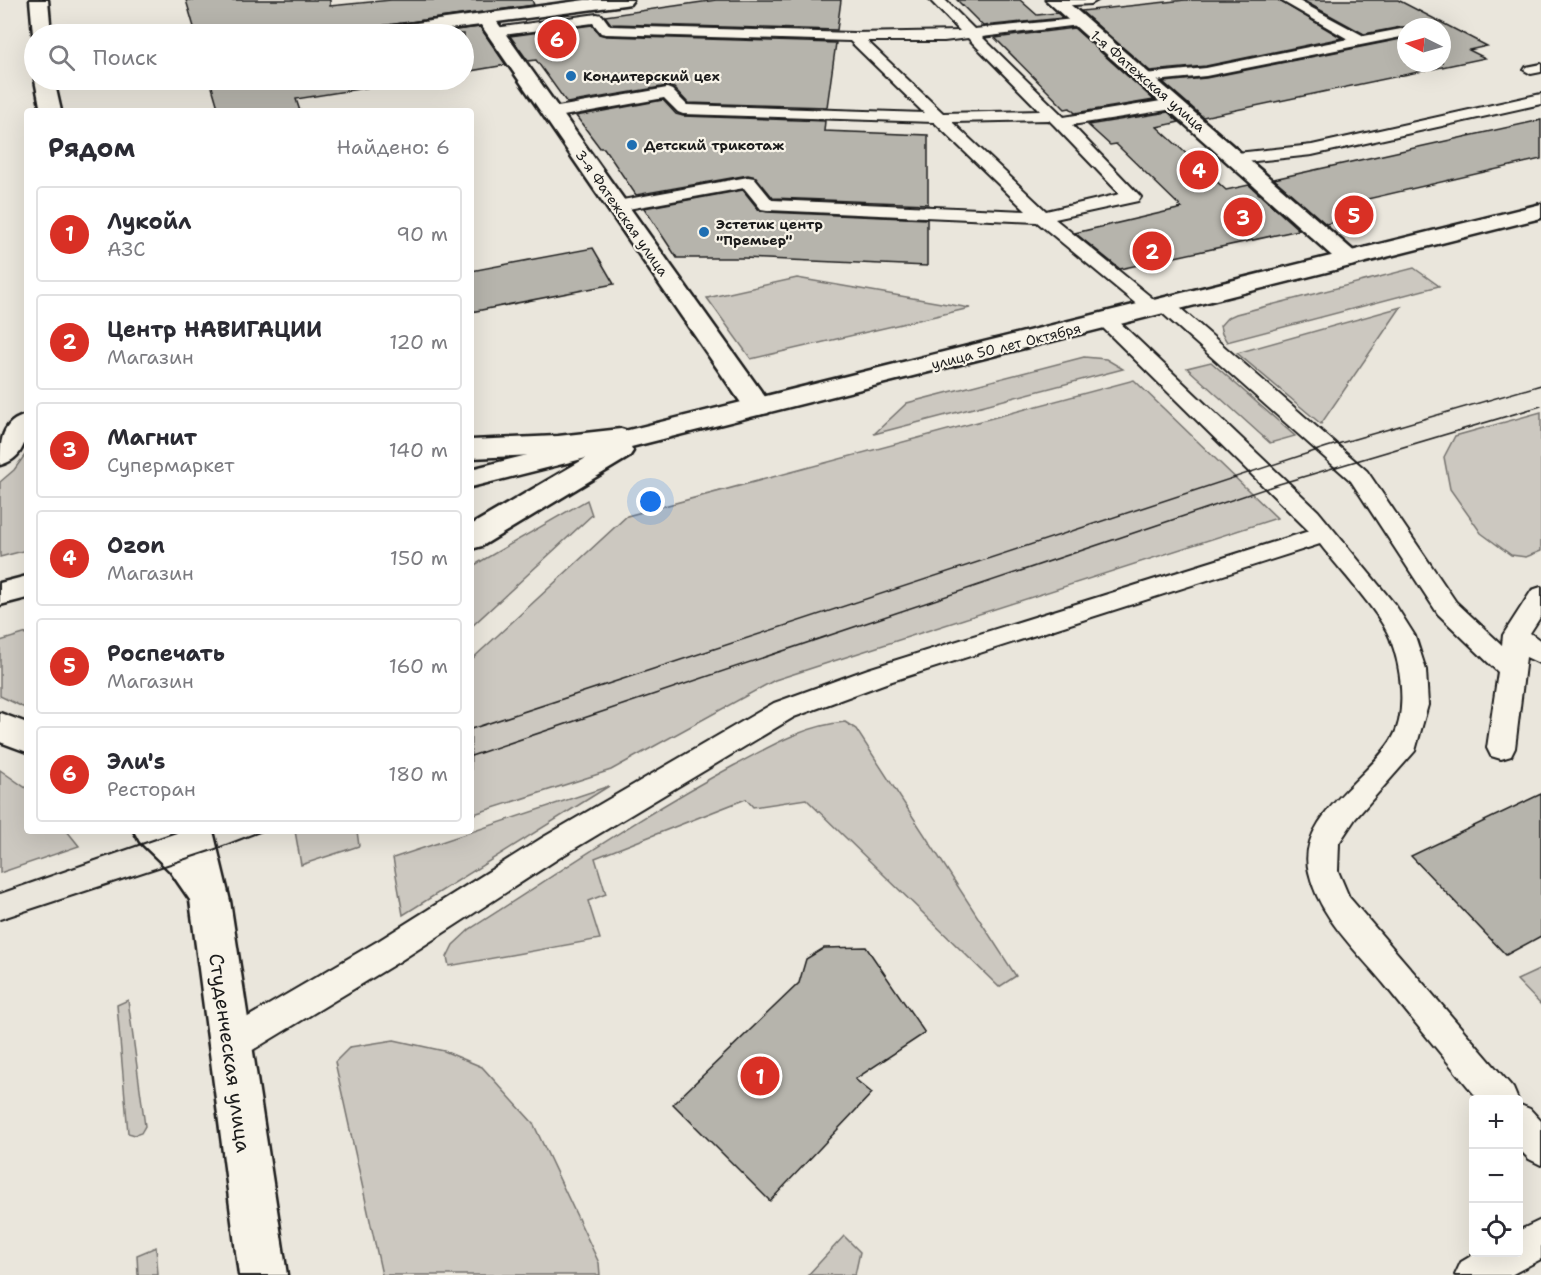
<!DOCTYPE html>
<html lang="ru">
<meta charset="utf-8">
<style>
body{margin:0;font-family:"Shantell Sans",sans-serif;background:#f2f2f3;color:#2b2b33}
.controls{position:absolute;right:18px;bottom:18px;display:grid;overflow:hidden;border-radius:6px;box-shadow:0 6px 24px #0002}
.controls button{width:54px;height:54px;display:grid;place-items:center;padding:0;border:0;border-bottom:2px solid #e1e1e2;background:#fff;color:#2b2b33;font:30px sans-serif}
.compass{position:absolute;left:1397px;top:18px;width:54px;height:54px;border-radius:50%;background:#fff;box-shadow:0 6px 24px #0002;rotate:275deg}
.you{position:absolute;left:651px;top:502px;width:21px;height:21px;margin:-15px;border:4px solid #fff;border-radius:50%;background:#1a73e8;box-shadow:0 0 0 9px #1a73e833}
.badge{display:grid;place-items:center;width:39px;height:39px;border-radius:50%;background:#d93025;color:#fff;font-size:20px;font-weight:700}
.pin{position:absolute;translate:-50% -50%;border:3px solid #fff;box-shadow:0 2px 6px #0006}
.list{margin:0;padding:0;list-style:none}
h2{display:flex;justify-content:space-between;align-items:center;height:78px;margin:0;padding:0 24px;font-size:26px}
h2 small{font-size:20px;font-weight:400;color:#7c7c81}
.list li{display:grid;grid-template-columns:39px 1fr auto;gap:18px;align-items:center;box-sizing:border-box;height:96px;margin:0 12px 12px;padding:0 12px;border:2px solid #e1e1e2;border-radius:6px}
.list b{display:block;font-size:22px;white-space:nowrap}
.list p{margin:0;font-size:20px;white-space:nowrap;color:#7c7c81}
.list em{font-size:20px;font-style:normal;color:#7c7c81}
.icon{flex:none;width:33px;height:33px;fill:none;stroke:currentColor;stroke-width:2;stroke-linecap:round;stroke-linejoin:round}
.map{position:relative;flex:none;width:1541px;height:1275px;overflow:hidden}
.search{position:absolute;background:#fff;box-shadow:0 6px 24px #0002;left:24px;top:24px;width:450px;height:66px;display:flex;align-items:center;gap:15px;box-sizing:border-box;padding:0 21px;border-radius:33px;color:#7c7c81;font-size:22px}
.panel{position:absolute;background:#fff;box-shadow:0 6px 24px #0002;left:24px;top:108px;width:450px;height:726px;border-radius:6px}
.map>svg:first-child{display:block}
</style>
<div class="map">
<svg width="1541" height="1275" viewBox="0 0 1541 1275">
<rect width="100%" height="100%" fill="#eae6dc"/>
<filter id="ink" filterUnits="userSpaceOnUse"><feTurbulence type="fractalNoise" baseFrequency=".0167" numOctaves="2"/><feDisplacementMap in="SourceGraphic" scale="12" xChannelSelector="R" yChannelSelector="G"/><feConvolveMatrix kernelMatrix="1 2 1 2 8 2 1 2 1" color-interpolation-filters="sRGB"/></filter>
<g filter="url(#ink)">
<g fill="#ccc8c0" stroke="#74726e" stroke-width="1.5">
<polygon points="1414,268 1439,286 1227,342 1222,334 1220,326 1227,318 1236,314"/>
<polygon points="797,278 970,308 751,359 707,298"/>
<polygon points="1401,307 1321,424 1237,353"/>
<polygon points="1084,357 1106,359 1123,369 874,434 907,403"/>
<polygon points="1211,362 1295,436 1270,443 1187,368"/>
<polygon points="1134,380 1277,518 775,680 611,770 471,815 471,660 627,516"/>
<polygon points="1541,412 1541,551 1526,557 1511,555 1481,533 1450,489 1444,457 1455,436"/>
<polygon points="27,452 27,550 0,557 0,482 14,470"/>
<polygon points="587,500 592,515 471,627 471,567"/>
<polygon points="27,633 27,709 0,696 0,641"/>
<path d="M845 722 856 729 1016 976 999 987 806 799 753 807 746 799 595 858 606 894 588 901 600 939 449 966 447 957 453 945 470 929C557 874 643 814 735 765 769 747 805 725 845 722Z"/>
<polygon points="0,770 27,789 27,831 67,831 79,846 0,873"/>
<polygon points="609,786 403,915 393,858"/>
<polygon points="295,831 357,831 359,846 301,865"/>
<polygon points="1541,969 1541,1005 1517,980"/>
<polygon points="128,1000 145,1126 141,1133 135,1135 128,1133 117,1005"/>
<polygon points="394,1040 444,1051 482,1067 533,1123 599,1263 600,1275 382,1275 335,1062 350,1047"/>
<polygon points="844,1236 860,1252 855,1275 808,1275"/>
<polygon points="156,1247 158,1275 138,1275 137,1255"/>
</g>
<g fill="#b6b4ac" stroke="#1c1c1c" stroke-width="1.5">
<polygon points="186,0 330,0 330,6 391,0 532,0 534,5 366,28 361,34 196,34"/>
<polygon points="716,0 841,0 837,30 611,24 605,16"/>
<polygon points="957,0 1020,0 1037,15 1057,13 1063,18 983,26"/>
<polygon points="1185,0 1278,0 1342,38 1206,66 1150,71 1081,11"/>
<polygon points="1302,0 1398,0 1487,46 1469,50 1485,58 1203,117 1163,82 1206,78 1406,38 1406,63 1442,63 1442,27 1401,27 1364,34"/>
<polygon points="592,25 599,34 606,36 836,43 827,107 688,103 674,88 667,86 567,103 536,60 528,61 510,36"/>
<polygon points="480,27 506,65 464,72 464,34 422,34"/>
<polygon points="1074,28 1154,100 1075,113 1070,108 1065,109 995,38"/>
<polygon points="210,80 415,80 296,99 300,111 219,111"/>
<polygon points="663,100 676,114 683,116 825,121 824,131 928,135 928,204 773,198 756,177 748,175 636,195 604,148 600,148 576,116"/>
<polygon points="1168,112 1179,122 1157,127 1226,190 1249,185 1299,230 1120,269 1075,233 1182,208 1116,144 1110,145 1088,125"/>
<polygon points="1541,120 1541,159 1350,203 1367,215 1326,224 1274,179"/>
<polygon points="743,190 759,210 767,212 927,219 927,266 744,258 677,258 644,208"/>
<polygon points="593,248 614,284 471,312 471,271"/>
<polygon points="1541,794 1541,936 1506,955 1411,856"/>
<polygon points="866,947 925,1033 855,1079 872,1093 770,1201 673,1104 799,983 806,959 824,948"/>
</g>
<g fill="none" stroke-linecap="round" stroke-linejoin="round">
<defs>
<g id="lane">
<path d="M930 0H945L974 29 1084 18 1086 21 1084 24 1079 25 982 37 1064 117 1173 99 1178 101 1181 104 1178 107 1173 109 1072 125 1141 197 1138 201 1055 219 1157 302 1165 299 1172 301 1367 471 1456 602 1502 645 1503 635 1532 590 1541 587V616L1530 633 1541 641V664L1526 657 1515 748 1511 756 1501 759 1491 756 1487 748 1498 672 1438 614 1351 481 1160 311 1153 314 1146 312 1037 222 767 210 761 209 744 188 617 211 611 210 608 206 611 202 617 201 748 177 754 178 772 200 1026 211 934 122 683 114 678 112 664 98 552 118 544 113 552 108 667 88 672 90 687 105 924 113 850 41 606 34 601 33 593 23 495 36 488 32 495 28 597 14 602 15 610 26 854 33 960 31ZM968 38 1040 111 943 113 867 41H944ZM1049 120 1054 125 1120 194 1046 211 952 122Z"/>
<polygon points="1052,0 1098,0 1091,4 1057,6 1052,5"/>
<polygon points="1280,0 1297,0 1364,36 1401,29 1406,30 1406,36 1206,76 1144,82 1137,78 1144,74 1206,68 1348,39"/>
<polygon points="1541,64 1541,72 1531,74 1524,70 1526,67"/>
<polygon points="1541,94 1541,104 1312,155 1237,163 1229,158 1237,153 1312,145"/>
<path d="M1107 315 1114 317 1318 511 1396 606 1415 636 1426 670 1428 705 1415 751 1355 819 1339 843 1338 871 1349 897 1513 1088 1518 1100H1479C1447 1061 1415 1023 1384 984 1356 950 1319 917 1309 872 1295 819 1368 779 1392 739 1408 713 1401 665 1390 638 1379 611 1339 569 1320 544L886 683 794 717 562 856 400 961 241 1057 229 1062 217 1057 212 1046 217 1035 378 941 542 838 774 703 868 669 1309 531 1100 325 1097 321 1100 317Z"/>
<polygon points="1518,1104 1530,1109 1541,1121 1541,1165 1529,1159 1518,1148"/>
<polygon points="1541,1220 1541,1259 1511,1275 1455,1275 1461,1262 1478,1252 1518,1252 1518,1231"/>
</g>
<g id="street">
<polygon points="585,0 633,0 630,4 624,5 497,22 768,401 772,407 768,413 758,415 748,413 481,25 408,34 363,34 366,30 372,29"/>
<polygon points="1046,0 1065,0 1357,254 1361,259 1357,264 1349,266 1341,264"/>
<polygon points="36,80 58,80 55,84 38,84"/>
</g>
<g id="secondary">
<polygon points="30,0 48,0 51,34 34,36 33,34"/>
<polygon points="35,80 54,80 61,111 41,111"/>
<path d="M27 415C27 437 26 458 0 465 0 442 1 421 27 415Z"/>
<polygon points="621,429 631,432 635,438 631,444 558,454 471,458 471,440 558,436"/>
</g>
<g id="primary">
<polygon points="1541,204 1541,218 631,447 633,451 629,457 482,546 471,549 471,525 586,458 471,487 471,469"/>
<polygon points="27,576 27,598 0,605 0,583"/>
<polygon points="0,713 27,723 27,752 0,742"/>
<polygon points="134,831 213,831 230,901 287,1275 239,1275 190,900 170,871 140,842"/>
</g>
</defs>
<use href="#lane" stroke="#1c1c1c" stroke-width="4"/>
<use href="#street" stroke="#1c1c1c" stroke-width="5"/>
<use href="#secondary" stroke="#1c1c1c" stroke-width="5"/>
<use href="#primary" stroke="#1c1c1c" stroke-width="5"/>
<use href="#lane" fill="#f7f3e8" fill-rule="evenodd"/>
<use href="#street" fill="#f7f3e8" fill-rule="evenodd"/>
<use href="#secondary" fill="#f7f3e8" fill-rule="evenodd"/>
<use href="#primary" fill="#f7f3e8" fill-rule="evenodd"/>
<g stroke="#1c1c1c" stroke-width="1.5">
<polyline points="471,729 1327,447 1541,385"/>
<polyline points="471,756 1279,484 1541,406"/>
</g>
<g stroke="#1c1c1c" stroke-width="2">
<polyline points="0,893 179,831"/>
<polyline points="0,920 213,850 262,831"/>
</g>
</g>
</g>
<g fill="#1f6fb2" stroke="#f7f3e8" stroke-width="2">
<circle cx="571" cy="76" r="6"/>
<circle cx="632" cy="145" r="6"/>
<circle cx="704" cy="232" r="6"/>
</g>
<g text-anchor="middle" stroke-width="4.5" stroke-linejoin="round" paint-order="stroke">
<g font-size="14" font-weight="bold" fill="#1c1c1c" stroke="#f7f3e8" text-anchor="start">
<text x="583" y="81">Кондитерский цех</text>
<text x="644" y="150">Детский трикотаж</text>
<text x="716" y="229">Эстетик центр<tspan x="716" dy="16">"Премьер"</tspan></text>
</g>
<g font-size="14" fill="#1c1c1c" stroke="#f7f3e8">
<text transform="translate(1148 81) rotate(41)" y="5">1-я Фатежская улица</text>
<text transform="translate(622 213) rotate(55)" y="5">3-я Фатежская улица</text>
<text transform="translate(1006 346) rotate(-14)" y="5">улица 50 лет Октября</text>
</g>
<g font-size="20" fill="#1c1c1c" stroke="#f7f3e8">
<text transform="translate(230 1053) rotate(82)" y="7">Студенческая улица</text>
</g>
</g>
</svg>
<div class="controls">
<button>+</button>
<button>−</button>
<button><svg class="icon" aria-label="locate" viewBox="0 0 24 24"><circle cx="12" cy="12" r="6"/><path d="M12 2v4M12 18v4M2 12h4M18 12h4"/></svg></button>
</div>
<svg class="compass" viewBox="-18 -18 36 36"><path d="M0-13l5 13h-10z" fill="#e53935"/><path d="M0 13l5-13h-10z" fill="#7c7c81"/></svg>
<div class="you"></div>
<div class="pin badge" style="left:760px;top:1076px">1</div>
<div class="pin badge" style="left:1152px;top:251px">2</div>
<div class="pin badge" style="left:1243px;top:217px">3</div>
<div class="pin badge" style="left:1199px;top:170px">4</div>
<div class="pin badge" style="left:1354px;top:215px">5</div>
<div class="pin badge" style="left:557px;top:39px">6</div>
<div class="search"><svg class="icon" aria-label="search" viewBox="0 0 24 24"><circle cx="10" cy="10" r="6"/><path d="M15 15l6 6"/></svg>Поиск</div>
<section class="panel">
<h2>Рядом<small>Найдено: 6</small></h2>
<ul class="list">
<li><span class="badge">1</span><div><b>Лукойл</b><p>АЗС</p></div><em>90 m</em></li>
<li><span class="badge">2</span><div><b>Центр НАВИГАЦИИ</b><p>Магазин</p></div><em>120 m</em></li>
<li><span class="badge">3</span><div><b>Магнит</b><p>Супермаркет</p></div><em>140 m</em></li>
<li><span class="badge">4</span><div><b>Ozon</b><p>Магазин</p></div><em>150 m</em></li>
<li><span class="badge">5</span><div><b>Роспечать</b><p>Магазин</p></div><em>160 m</em></li>
<li><span class="badge">6</span><div><b>Эли's</b><p>Ресторан</p></div><em>180 m</em></li>
</ul>
</section>
</div>
